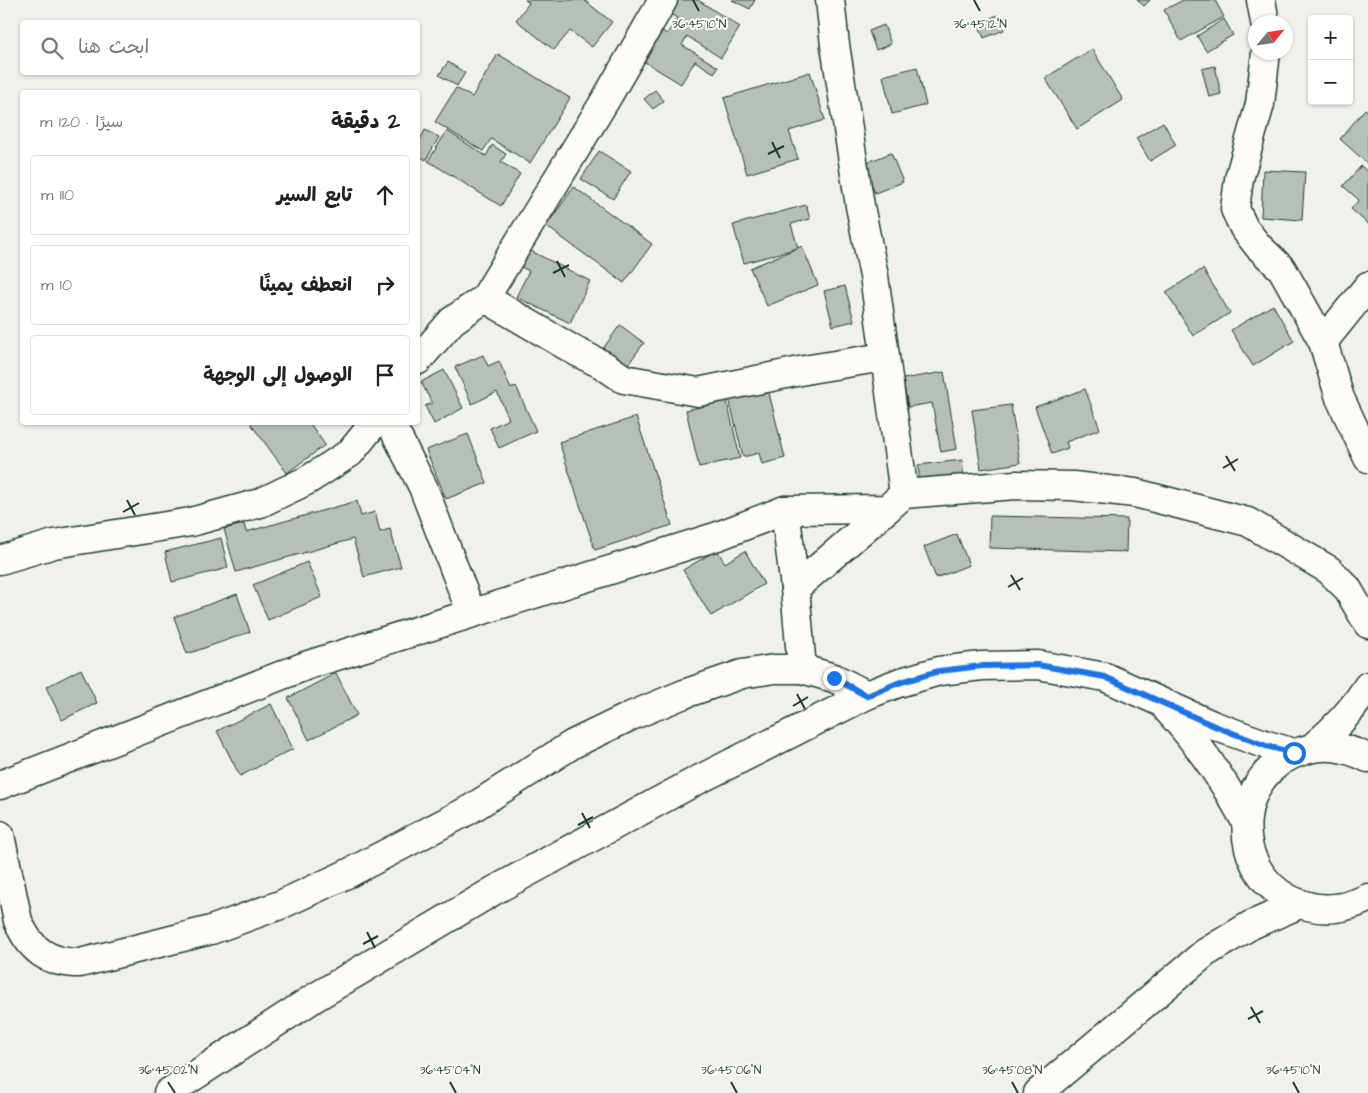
<!DOCTYPE html>
<html lang="ar">
<meta charset="utf-8">
<style>
body{margin:0;font-family:"Architects Daughter","Playpen Sans Arabic",sans-serif;background:#f2f2f2;color:#222;direction:rtl}
.controls{position:absolute;right:15px;top:15px;display:grid;overflow:hidden;border-radius:5px;box-shadow:0 1px 4px #0004}
.controls button{width:45px;height:45px;display:grid;place-items:center;padding:0;border:0;border-bottom:1px solid #e0e0e0;background:#fff;color:#222;font:25px sans-serif}
.compass{position:absolute;left:1248px;top:15px;width:45px;height:45px;border-radius:50%;background:#fff;box-shadow:0 1px 4px #0004;rotate:61deg}
.stop{position:absolute;width:15px;height:15px;margin:-11px;border:4px solid #1a73e8;border-radius:50%;background:#fff}
.stop.end{background:#1a73e8;border-color:#fff;box-shadow:0 1px 5px #0008}
.list{margin:0;padding:0;list-style:none}
h2{display:flex;justify-content:space-between;align-items:center;height:65px;margin:0;padding:0 20px;font-size:21px}
h2 small{font-size:16px;font-weight:400;color:#767676}
.list li{display:grid;grid-template-columns:32px 1fr auto;gap:15px;align-items:center;box-sizing:border-box;height:80px;margin:0 10px 10px;padding:0 10px;border:1px solid #e0e0e0;border-radius:5px}
.list b{display:block;font-size:19px;white-space:nowrap}
.list em{font-size:16px;font-style:normal;color:#767676}
.icon{flex:none;width:28px;height:28px;fill:none;stroke:currentColor;stroke-width:2;stroke-linecap:round;stroke-linejoin:round}
.map{position:relative;flex:none;width:1368px;height:1093px;overflow:hidden;direction:ltr}
.search{position:absolute;background:#fff;box-shadow:0 1px 4px #0004;left:20px;top:20px;width:400px;height:55px;display:flex;align-items:center;gap:12px;box-sizing:border-box;padding:0 18px;border-radius:5px;color:#767676;font-size:19px}
.panel{position:absolute;background:#fff;box-shadow:0 1px 4px #0004;left:20px;top:90px;width:400px;height:335px;border-radius:5px;direction:rtl}
.map>svg:first-child{display:block}
</style>
<div class="map">
<svg width="1368" height="1093" viewBox="0 0 1368 1093">
<rect width="100%" height="100%" fill="#f0f1eb"/>
<filter id="ink" filterUnits="userSpaceOnUse"><feTurbulence type="fractalNoise" baseFrequency=".02" numOctaves="2"/><feDisplacementMap in="SourceGraphic" scale="10" xChannelSelector="R" yChannelSelector="G"/><feConvolveMatrix kernelMatrix="1 2 1 2 8 2 1 2 1" color-interpolation-filters="sRGB"/></filter>
<g filter="url(#ink)">
<g fill="#b6bfb8" stroke="#1f3d34">
<polygon points="525,0 584,0 612,22 592,47 570,31 554,50 516,20 529,3"/>
<polygon points="673,0 698,0 740,27 721,58 687,36 682,45 718,67 714,73 695,61 681,84 640,59 659,29 667,34 677,18 666,11"/>
<polygon points="732,0 755,0 750,9"/>
<polygon points="1137,0 1150,0 1144,6"/>
<polygon points="1183,0 1215,0 1224,17 1181,41 1164,10"/>
<polygon points="998,15 1004,30 984,38 978,23"/>
<polygon points="1224,19 1233,35 1206,51 1197,36"/>
<polygon points="884,25 891,44 876,50 869,31"/>
<polygon points="1092,49 1123,100 1077,129 1045,78"/>
<polygon points="498,54 570,98 530,163 491,139 483,151 435,122 456,88 472,97"/>
<polygon points="448,62 465,73 457,86 439,75"/>
<polygon points="1215,66 1221,94 1209,97 1202,69"/>
<polygon points="917,67 926,105 892,114 883,76"/>
<polygon points="810,72 825,120 789,131 798,159 747,174 724,98"/>
<polygon points="655,90 664,101 653,109 644,99"/>
<polygon points="1365,109 1368,111 1368,164 1340,139"/>
<polygon points="1163,122 1176,145 1150,161 1136,138"/>
<polygon points="425,130 439,137 426,160 418,155 418,144"/>
<polygon points="447,131 486,156 492,145 506,154 501,162 520,174 501,206 428,161"/>
<polygon points="599,151 631,171 613,199 581,179"/>
<polygon points="891,153 903,182 875,193 863,164"/>
<polygon points="1361,166 1368,172 1368,224 1351,209 1359,200 1343,186"/>
<polygon points="1263,170 1305,172 1302,220 1261,217"/>
<polygon points="574,187 652,244 624,283 546,226"/>
<polygon points="806,205 810,219 791,224 798,248 744,263 733,225"/>
<polygon points="802,246 818,285 767,306 750,268"/>
<polygon points="527,249 590,281 570,323 516,297 529,271 519,266"/>
<polygon points="1203,269 1230,313 1193,336 1166,292"/>
<polygon points="845,286 854,321 833,326 824,291"/>
<polygon points="1273,305 1294,341 1253,366 1231,330"/>
<polygon points="620,325 644,343 626,367 602,350"/>
<polygon points="483,355 488,366 499,361 511,389 516,386 536,431 499,448 490,428 509,419 497,392 472,404 455,367"/>
<polygon points="444,370 463,408 434,424 425,406 432,403 421,382"/>
<polygon points="944,372 957,449 941,452 932,403 908,407 903,379"/>
<polygon points="768,389 785,458 762,464 759,453 743,457 729,398"/>
<polygon points="1085,389 1100,429 1066,442 1068,448 1052,454 1035,407"/>
<polygon points="727,401 740,458 699,467 686,410"/>
<polygon points="1011,405 1020,463 981,469 972,410"/>
<polygon points="636,417 672,525 595,550 559,442"/>
<polygon points="253,422 309,422 325,445 287,473 251,424"/>
<polygon points="468,434 487,483 446,499 426,450"/>
<polygon points="962,460 964,478 920,483 918,465"/>
<polygon points="357,501 361,516 375,512 380,532 390,529 401,567 364,577 353,539 236,572 224,529 244,524 246,532"/>
<polygon points="990,516 1127,519 1126,552 989,548"/>
<polygon points="957,534 969,565 936,578 924,547"/>
<polygon points="221,538 228,568 172,582 165,552"/>
<polygon points="717,550 725,563 745,551 764,584 711,616 683,570"/>
<polygon points="307,562 322,597 268,620 253,585"/>
<polygon points="237,594 250,632 187,654 174,617"/>
<polygon points="81,669 97,703 62,720 46,687"/>
<polygon points="336,673 357,715 309,740 288,698"/>
<polygon points="271,704 293,749 240,776 217,731"/>
</g>
<g fill="none" stroke-linecap="round" stroke-linejoin="round">
<defs>
<g id="minor">
<polyline points="830,0 835,45 860,206 874,276 904,494"/>
<polyline points="1261,0 1265,22"/>
<polyline points="1266,52 1260,104 1239,179 1235,209 1244,228 1258,246 1282,269 1323,342 1340,398 1368,458"/>
<polyline points="485,298 577,352 603,365 624,379 698,392 810,369 884,357"/>
<polyline points="1323,342 1368,286"/>
<polyline points="418,360 452,321 485,298 606,99 663,0"/>
<polyline points="390,422 423,487 471,612"/>
<polyline points="785,510 795,588 802,669"/>
<polyline points="0,560 54,544 191,522 260,503 308,480 350,453 375,422"/>
<polyline points="795,588 887,509"/>
<path d="M1313 747C1335 729 1353 710 1368 686"/>
<polyline points="0,785 308,665 718,536 785,510 887,509 904,494 1015,485 1073,486 1135,493 1248,522 1329,570 1347,588 1368,624"/>
<path d="M0 835 18 921C30 950 48 963 80 963L211 930 280 905 349 873 469 810 573 744 631 716 684 694 742 674 774 669H802L834 678 867 695"/>
</g>
<g id="major">
<path d="M1167 709C1198 743 1224 781 1246 822"/>
<path d="M1368 758C1346 747 1325 743 1302 751 1233 772 1227 868 1291 900 1304 906 1320 910 1335 908 1347 907 1357 903 1368 898"/>
<polyline points="168,1093 314,998 495,890 694,782 867,695 898,683 939,671 982,666 1038,665 1105,677 1212,725 1267,745 1294,753"/>
</g>
<polyline id="highway" points="1038,1093 1205,953 1251,925 1300,904"/>
</defs>
<use href="#minor" stroke="#1f3d34" stroke-width="31"/>
<use href="#major" stroke="#1f3d34" stroke-width="31"/>
<use href="#highway" stroke="#1f3d34" stroke-width="31"/>
<use href="#minor" stroke="#fdfcf7" stroke-width="28"/>
<use href="#major" stroke="#fdfcf7" stroke-width="28"/>
<use href="#highway" stroke="#fdfcf7" stroke-width="28"/>
</g>
</g>
<g fill="none" stroke-linecap="round" stroke-linejoin="round" filter="url(#ink)">
<polyline stroke="#1a73e8" stroke-width="6" points="834,678 867,696 898,683 939,671 982,666 1038,665 1105,677 1212,725 1266,746 1294,753"/>
</g>
<path fill="none" stroke="#1f3d34" stroke-width="2" d="M693 0 699 11M974 0 980 11M772 142 780 158M768 154 784 146M557 261 565 277M553 273 569 265M1226 456 1235 471M1223 468 1238 459M127 500 135 515M123 512 139 503M1011 575 1020 590M1008 587 1023 578M797 694 805 709M793 706 808 697M582 813 590 828M578 825 593 817M367 932 375 948M363 944 378 936M1251 1007 1260 1023M1248 1019 1263 1011M168 1082 175 1093M450 1082 456 1093M731 1082 737 1093M1012 1082 1018 1093M1293 1082 1299 1093"/>
<g font-size="12" text-anchor="middle" fill="#1f3d34" stroke="#fdfcf7" stroke-width="4" stroke-linejoin="round" paint-order="stroke">
<text x="699" y="28">36°45'10"N</text>
<text x="980" y="28">36°45'12"N</text>
<text x="168" y="1074">36°45'02"N</text>
<text x="450" y="1074">36°45'04"N</text>
<text x="731" y="1074">36°45'06"N</text>
<text x="1012" y="1074">36°45'08"N</text>
<text x="1293" y="1074">36°45'10"N</text>
</g>
</svg>
<div class="controls">
<button>+</button>
<button>−</button>
</div>
<svg class="compass" viewBox="-18 -18 36 36"><path d="M0-13l5 13h-10z" fill="#e53935"/><path d="M0 13l5-13h-10z" fill="#767676"/></svg>
<div class="stop" style="left:1294px;top:753px"></div>
<div class="stop end" style="left:834px;top:678px"></div>
<div class="search"><svg class="icon" aria-label="search" viewBox="0 0 24 24"><circle cx="10" cy="10" r="6"/><path d="M15 15l6 6"/></svg>ابحث هنا</div>
<section class="panel">
<h2>2 دقيقة<small>سيرًا · 120 m</small></h2>
<ul class="list">
<li><svg class="icon" aria-label="ahead" viewBox="0 0 24 24"><path d="M12 20V5M6 11l6-6 6 6"/></svg><div><b>تابع السير</b></div><em>110 m</em></li>
<li><svg class="icon" aria-label="right" viewBox="0 0 24 24"><path d="M7 20v-9h11M14 6l5 5-5 5"/></svg><div><b>انعطف يمينًا</b></div><em>10 m</em></li>
<li><svg class="icon" aria-label="arrive" viewBox="0 0 24 24"><path d="M6 21V4h12l-3 4 3 4H6"/></svg><div><b>الوصول إلى الوجهة</b></div></li>
</ul>
</section>
</div>
